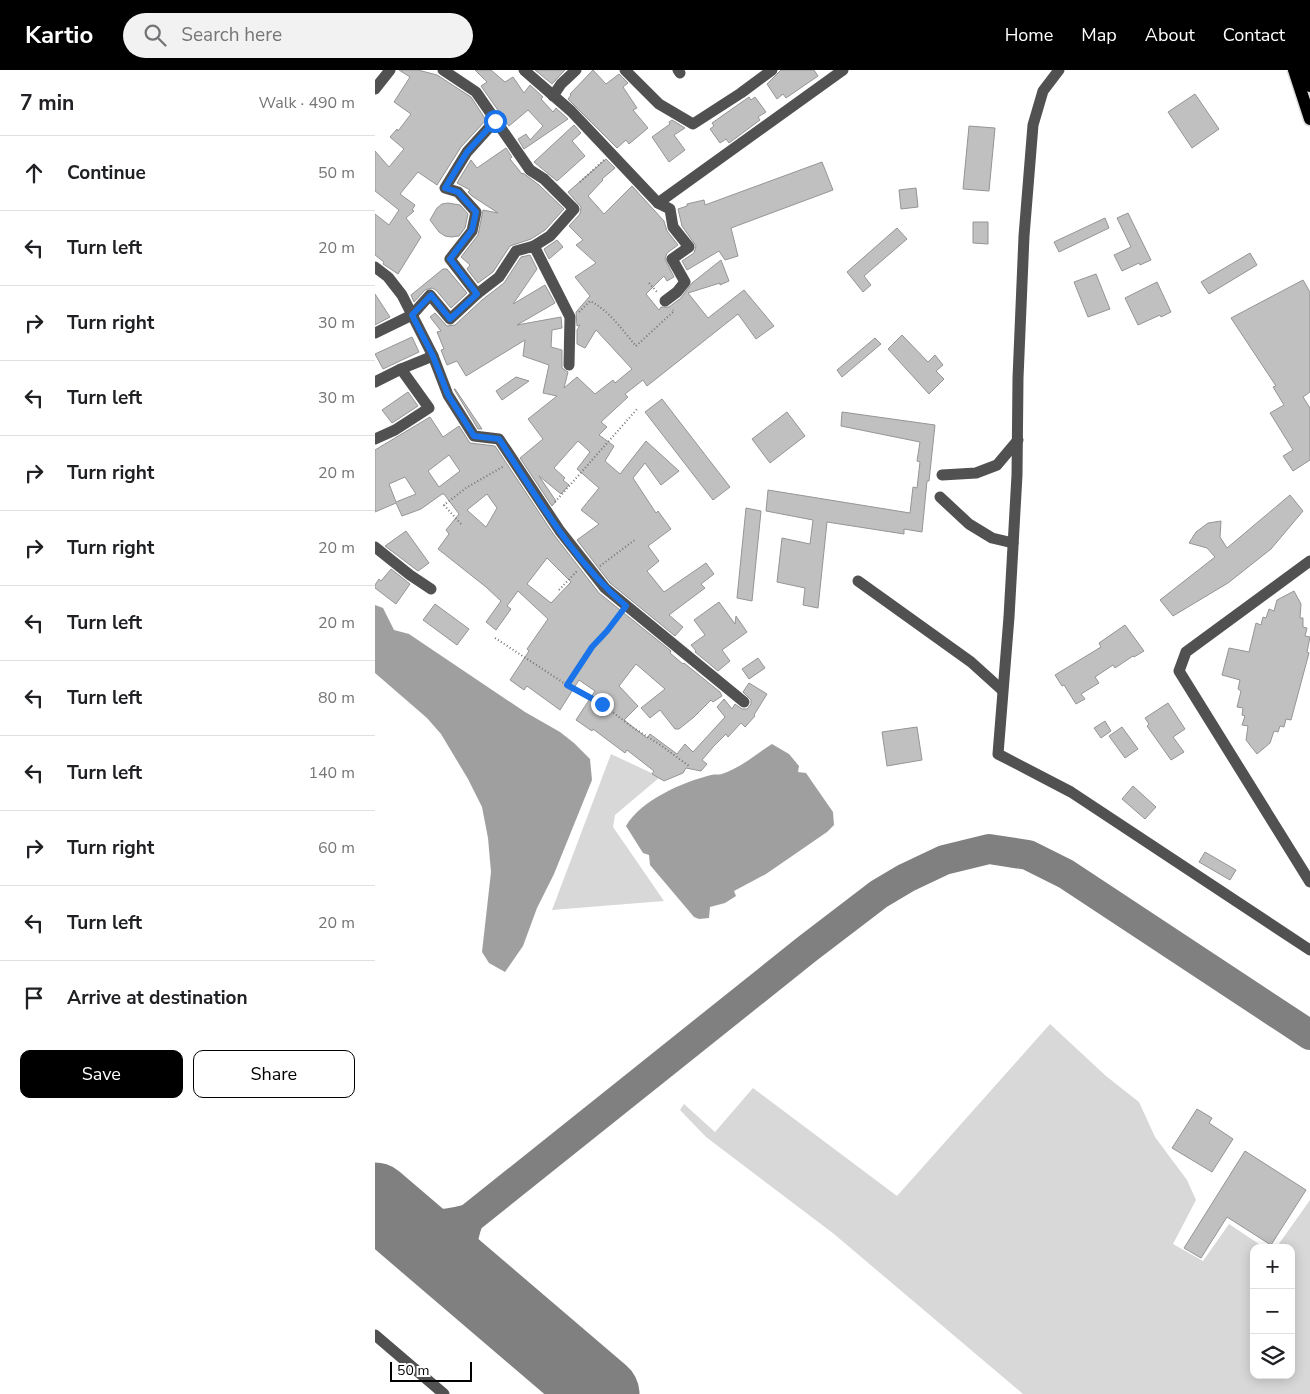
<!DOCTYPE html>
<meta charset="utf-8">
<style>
body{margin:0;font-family:"Nunito Sans",sans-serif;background:#f2f2f2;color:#202124}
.controls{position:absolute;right:15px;bottom:15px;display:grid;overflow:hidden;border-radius:10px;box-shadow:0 2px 12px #0003}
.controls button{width:45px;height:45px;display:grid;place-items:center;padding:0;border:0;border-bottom:1px solid #e0e0e0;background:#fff;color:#202124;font:25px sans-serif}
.scale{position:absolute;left:15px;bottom:12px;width:82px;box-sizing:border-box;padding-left:5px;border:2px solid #000;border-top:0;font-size:14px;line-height:18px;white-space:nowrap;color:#000;-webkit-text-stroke:4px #fff;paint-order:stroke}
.stop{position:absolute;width:15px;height:15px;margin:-11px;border:4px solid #1a73e8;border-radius:50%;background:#fff}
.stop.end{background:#1a73e8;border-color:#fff;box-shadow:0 1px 5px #0008}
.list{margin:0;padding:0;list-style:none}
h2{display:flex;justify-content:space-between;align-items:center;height:65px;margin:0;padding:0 20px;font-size:21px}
h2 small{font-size:16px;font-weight:400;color:#757577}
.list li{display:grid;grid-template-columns:32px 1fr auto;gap:15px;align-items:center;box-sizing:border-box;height:75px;padding:0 20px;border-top:1px solid #e0e0e0}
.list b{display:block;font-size:19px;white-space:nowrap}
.list em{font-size:16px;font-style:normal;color:#757577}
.actions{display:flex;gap:10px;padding:15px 20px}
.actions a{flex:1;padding:11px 0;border:1px solid #000;border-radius:10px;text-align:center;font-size:18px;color:#000}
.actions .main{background:#000;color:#fff}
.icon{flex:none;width:28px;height:28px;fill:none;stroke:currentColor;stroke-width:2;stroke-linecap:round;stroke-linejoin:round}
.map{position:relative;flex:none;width:935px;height:1324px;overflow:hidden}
header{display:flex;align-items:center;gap:30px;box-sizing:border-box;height:70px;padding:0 25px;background:#000;color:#fff}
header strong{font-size:24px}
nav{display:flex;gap:28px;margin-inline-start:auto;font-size:18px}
.search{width:350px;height:45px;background:#f2f2f2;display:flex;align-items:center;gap:12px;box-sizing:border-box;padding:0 18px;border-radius:28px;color:#757577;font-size:19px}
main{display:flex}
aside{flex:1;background:#fff}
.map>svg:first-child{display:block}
</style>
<header>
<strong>Kartio</strong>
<div class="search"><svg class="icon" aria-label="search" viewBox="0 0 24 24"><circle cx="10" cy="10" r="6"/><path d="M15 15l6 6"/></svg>Search here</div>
<nav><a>Home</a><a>Map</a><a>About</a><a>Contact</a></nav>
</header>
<main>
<aside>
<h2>7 min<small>Walk · 490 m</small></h2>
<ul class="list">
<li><svg class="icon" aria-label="ahead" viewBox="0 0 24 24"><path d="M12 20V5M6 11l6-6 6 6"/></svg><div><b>Continue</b></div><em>50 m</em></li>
<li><svg class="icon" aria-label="left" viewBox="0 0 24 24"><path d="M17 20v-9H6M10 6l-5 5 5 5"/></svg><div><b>Turn left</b></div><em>20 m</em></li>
<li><svg class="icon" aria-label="right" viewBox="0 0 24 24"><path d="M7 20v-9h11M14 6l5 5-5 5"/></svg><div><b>Turn right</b></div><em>30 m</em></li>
<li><svg class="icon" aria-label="left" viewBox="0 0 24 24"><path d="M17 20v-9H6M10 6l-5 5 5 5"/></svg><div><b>Turn left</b></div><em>30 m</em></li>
<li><svg class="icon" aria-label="right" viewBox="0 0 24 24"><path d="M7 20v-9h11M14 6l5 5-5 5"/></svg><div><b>Turn right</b></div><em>20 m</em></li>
<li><svg class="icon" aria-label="right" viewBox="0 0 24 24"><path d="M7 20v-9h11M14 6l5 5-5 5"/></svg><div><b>Turn right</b></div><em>20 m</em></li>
<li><svg class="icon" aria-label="left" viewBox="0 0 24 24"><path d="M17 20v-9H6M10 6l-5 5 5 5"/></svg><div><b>Turn left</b></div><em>20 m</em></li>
<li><svg class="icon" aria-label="left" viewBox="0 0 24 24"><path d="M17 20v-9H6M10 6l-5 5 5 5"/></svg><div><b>Turn left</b></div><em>80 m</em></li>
<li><svg class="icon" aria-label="left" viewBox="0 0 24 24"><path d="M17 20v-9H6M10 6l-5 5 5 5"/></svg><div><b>Turn left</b></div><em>140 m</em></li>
<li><svg class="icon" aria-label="right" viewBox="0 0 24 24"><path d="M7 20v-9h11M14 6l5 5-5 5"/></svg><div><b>Turn right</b></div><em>60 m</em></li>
<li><svg class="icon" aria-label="left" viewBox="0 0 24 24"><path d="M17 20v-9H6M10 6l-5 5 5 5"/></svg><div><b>Turn left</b></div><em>20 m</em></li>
<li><svg class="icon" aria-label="arrive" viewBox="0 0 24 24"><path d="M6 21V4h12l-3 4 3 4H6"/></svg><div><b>Arrive at destination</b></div></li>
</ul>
<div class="actions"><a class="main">Save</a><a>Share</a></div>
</aside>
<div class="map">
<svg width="935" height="1324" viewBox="0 0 935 1324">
<rect width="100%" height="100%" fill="#fff"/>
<g fill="#d8d8d8">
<polygon points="236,684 285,707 240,745 238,757 289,831 177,840"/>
<polygon points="675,954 731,1006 764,1032 780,1067 812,1110 821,1130 798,1174 828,1191 854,1154 890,1178 879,1178 879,1305 916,1305 916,1178 901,1178 935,1130 935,1324 648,1324 459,1164 331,1067 305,1040 309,1034 340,1062 378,1018 522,1126"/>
</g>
<g fill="#9f9f9f">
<polygon points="0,535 8,538 19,560 34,564 150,642 185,662 199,673 215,689 217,710 179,804 162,838 148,876 130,902 114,893 107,882 116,802 113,768 107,737 93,709 66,664 52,648 0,603"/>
<path d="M397 674 414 684 424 696 423 702 431 703 458 742 459 755 452 762 391 804 359 821 361 826 350 833 335 837 334 848 324 849 319 847 275 795 274 785 268 783 251 756C266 730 308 712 336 705 340 704 344 705 347 704 367 697 381 684 397 674Z"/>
</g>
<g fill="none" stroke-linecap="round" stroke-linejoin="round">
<g stroke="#808080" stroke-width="30">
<path d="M23 1150C46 1158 71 1155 94 1149"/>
<path d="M93 1210C84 1190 86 1169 94 1149L432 879 504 824 531 808 569 790 614 779 653 785 691 804 935 965"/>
</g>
<polyline stroke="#808080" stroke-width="75" points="0,1130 227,1324"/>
</g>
<g fill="#c0c0c0" stroke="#959595" fill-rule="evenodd">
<polygon points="24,0 43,0 62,5 96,27 111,50 86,77 62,115 43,102 25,124 40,135 37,140 39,141 31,148 46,167 23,204 8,194 9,192 0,185 0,144 14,155 24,140 0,121 0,81 14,97 29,79 15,67 22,59 23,61 36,44 19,32 35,7"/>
<polygon points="100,0 116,0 130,12 138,7 149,23 155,15 168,27 166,29 178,42 181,38 193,49 149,79 143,69 151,64 155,70 168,56 153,40 134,56 106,16 112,12"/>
<polygon points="160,0 190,0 177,14"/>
<polygon points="218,0 231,14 244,4 253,13 248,17 262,38 258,40 273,58 254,74 251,70 242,78 193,29 196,25 195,24"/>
<polygon points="406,0 439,0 443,6 411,28 408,24 402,29 392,14"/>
<polygon points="820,24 844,59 817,78 793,42"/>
<polygon points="374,27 376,30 380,27 391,42 383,47 385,50 354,73 351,69 345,73 335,59 339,56 337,53"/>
<polygon points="297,50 310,58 299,65 310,80 294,92 277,67 295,54 294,52"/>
<polygon points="199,55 206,63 197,71 210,86 182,111 159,92"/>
<polygon points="594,56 620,58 614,121 588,119"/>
<polygon points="131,78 137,87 135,89 147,104 148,103 164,115 189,139 170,160 156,169 135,176 118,202 103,213 92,199 95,195 86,187 103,165 108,140 123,143 97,126 93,122 95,120 82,113 96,90 102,98"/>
<polygon points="231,89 240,98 227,109 228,110 213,126 229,144 257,116 289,151 292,161 303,175 292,183 290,189 299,207 292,211 289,206 271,224 284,240 286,237 294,237 306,228 317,213 346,190 354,211 345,215 345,213 313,223 333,248 369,220 399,256 381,269 363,244 272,316 268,310 250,324 253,327 226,352 232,357 224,365 239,376 230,391 245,404 271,371 304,401 286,415 270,393 258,408 281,443 283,441 296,459 273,476 284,491 272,501 289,522 331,493 339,504 326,514 330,518 294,545 308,557 300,566 235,513 202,470 224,454 206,440 224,418 202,399 215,382 203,371 179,398 190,408 188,410 194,415 186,424 164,406 181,431 177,436 145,388 168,369 153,349 182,326 168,323 174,295 148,286 150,270 91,306 82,291 72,295 66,280 69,279 62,262 66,261 55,247 60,243 72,256 80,255 107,230 129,213 146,187 155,185 162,199 138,234 170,215 180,233 142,255 186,247 187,258 177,260 176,277 187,280 187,298 193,302 189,318 202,307 220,324 238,310 240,313 257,299 221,260 210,278 202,274 202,260 205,255 202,256 201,242 215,226 200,207 221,193 201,175 208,170 194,156 205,144 206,137 193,122"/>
<polygon points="447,92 458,120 356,158 363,186 350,190 344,181 312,200 307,191 319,183 321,176 307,156 303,139 312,136 312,134 329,130 330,135"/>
<polygon points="541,118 543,137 526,139 524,120"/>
<polygon points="73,133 85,135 93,144 90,158 84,166 76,167 70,166 64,162 55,150 62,138 67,134"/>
<polygon points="753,143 776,190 765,195 764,193 747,201 739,185 756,177 742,148"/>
<polygon points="730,148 734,158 684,182 679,172"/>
<polygon points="598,152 613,152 613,174 598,173"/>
<polygon points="522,158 532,169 489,206 496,215 488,222 472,202"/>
<polygon points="182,170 188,177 174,189 169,179"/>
<polygon points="875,183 882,195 834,224 826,212"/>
<polygon points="68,199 72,199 92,223 76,238 61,220 57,218 50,220 39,232 36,225"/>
<polygon points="721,204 735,239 713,247 699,212"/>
<polygon points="928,210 935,222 935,322 928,327 935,338 935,390 918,401 908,386 918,380 895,343 909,335 898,317 901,316 856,248"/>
<polygon points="782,212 796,242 786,247 785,245 763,255 750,228"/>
<polygon points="0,224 15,247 0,255"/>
<polygon points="527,265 553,292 560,285 568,295 561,301 569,309 554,324 513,279"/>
<polygon points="37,267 44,282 8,299 0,284"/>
<polygon points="500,268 506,274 467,307 462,300"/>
<polygon points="141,307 154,311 127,330 121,321"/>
<polygon points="79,319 80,319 107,359 103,359"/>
<polygon points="33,322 43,336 17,353 7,340"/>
<polygon points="287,329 355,417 338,430 270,342"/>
<polygon points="412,342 430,366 395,393 377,369"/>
<polygon points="467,342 560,355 554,411 552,411 547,462 529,459 529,464 452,452 443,538 428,535 430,518 402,512 407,468 435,474 438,450 391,441 393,420 535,443 538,417 542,418 545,392 542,391 545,372 466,356"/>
<path d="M55 347 68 367 84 356 95 373 120 376 179 465 224 523 296 581 295 583 308 594 309 593 345 622 347 626 338 632 336 630 319 647 304 659H300L285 640 275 648 266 638 290 619 261 594 244 616 263 636 249 650 272 668 275 664 302 684 310 674 318 682 350 647 342 637 349 629 357 639 360 634 367 639H372L376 634V630L368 622 374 613 392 624 379 645 380 646 370 657 366 653 353 667 351 664 339 676 327 690 332 694 326 701 311 698 308 703 289 711 277 704 279 701 252 680 250 683 218 659 217 661 201 650 220 621 204 610 185 640 152 616 149 620 135 610 154 581 152 579 173 549 143 521 132 536 136 539 121 560 111 552 126 531 111 517 63 479 74 464 71 460 84 444 69 424H67L46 439 27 446 21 433 0 442V380ZM74 385 85 401 64 417 53 401ZM30 407 41 424 21 432 14 414ZM112 424 122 438 111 457 92 440ZM172 488 196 512 176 533 152 514Z"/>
<polygon points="915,425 928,441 896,479 853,513 798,546 785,530 840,487 832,478 814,473 821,462 833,453 846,451 845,467 852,478"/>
<polygon points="371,438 386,441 377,531 362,528"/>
<polygon points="31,461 54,493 43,501 10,476"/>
<polygon points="16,499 35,514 21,534 0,518 0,515 4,509 6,511"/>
<polygon points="919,521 926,534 925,548 928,548 928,557 932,558 930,566 935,567 932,582 934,583 916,650 911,649 909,657 905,656 903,662 899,661 895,673 882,684 871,670 873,656 867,655 870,646 867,645 868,638 862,637 866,621 863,619 865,610 847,605 854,578 874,582 881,553 886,555 888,547 891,548 894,539 899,541 902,530"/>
<polygon points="344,532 360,554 361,546 372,562 347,580 355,591 343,601 320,582 321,581 316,575 330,565 319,550"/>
<polygon points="60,534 94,559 82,575 48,550"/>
<polygon points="750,555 769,581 759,587 758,586 740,598 738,595 720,607 724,613 706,624 710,629 701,634 689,615 687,616 680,605 726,577 724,573"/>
<polygon points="383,588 390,598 374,609 367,599"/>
<polygon points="793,633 810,659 798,667 809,682 796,690 772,656 774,654 770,648"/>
<polygon points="730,651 736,661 726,668 719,658"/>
<polygon points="542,657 547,690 512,696 507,662"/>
<polygon points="747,657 763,679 750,688 734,666"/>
<polygon points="758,716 781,737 770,749 747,729"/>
<polygon points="830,782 861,800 855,810 824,792"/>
<polygon points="822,1039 837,1048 834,1053 858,1069 837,1102 797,1078"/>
<polygon points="870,1081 931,1120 896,1175 852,1147 826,1188 809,1178"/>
</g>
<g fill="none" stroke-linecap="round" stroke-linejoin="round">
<defs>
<g id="major">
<polyline points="919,0 935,49"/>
<polyline points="930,0 935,16"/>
</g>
</defs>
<use href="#major" stroke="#dbdbdb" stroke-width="15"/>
<g stroke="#737373" stroke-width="2" stroke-dasharray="1 2.5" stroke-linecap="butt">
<polyline points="205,112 229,90"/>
<polyline points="274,213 283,223"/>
<path d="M204 242 215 231C234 240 248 261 261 276L299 241 298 240"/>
<polyline points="180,432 263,338"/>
<polyline points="86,454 69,435 91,418 129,396"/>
<polyline points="225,496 261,469"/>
<polyline points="184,520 203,500"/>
<polyline points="120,568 192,615 227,634 257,657 284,674 314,696"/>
<polyline points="192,615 217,577 244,545"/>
</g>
<g stroke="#515151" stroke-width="11">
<polyline points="68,0 101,22 155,100 169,109 199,139 175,166 159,176"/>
<polyline points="149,0 196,41 283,133 295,139 298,157 314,177 297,189 310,212 302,222 290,231"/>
<polyline points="250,0 284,34 318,54 366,23 397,0"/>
<polyline points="303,0 305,3"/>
<polyline points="684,0 668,21 658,55 649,166 643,308 642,405 634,547 623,684 696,722 935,880"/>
<polyline points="0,19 15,0"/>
<polyline points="178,26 186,14 201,0"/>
<polyline points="283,133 468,0"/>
<polyline points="0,197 13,207 27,225 58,286 73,325 99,366 124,369 185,461 230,518 369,632"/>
<polyline points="102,224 75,189 97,161 101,142 83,122 70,118 92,82 120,51"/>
<polyline points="0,263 37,245 55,225 75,249 102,224 124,207 141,181 159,176 195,247 194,295"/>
<polyline points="0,312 26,299 58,286"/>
<polyline points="0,369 20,360 54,338 26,299"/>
<polyline points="567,405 601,403 622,395 643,370"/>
<polyline points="565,427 594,454 617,468 638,473"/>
<polyline points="0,477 35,505 56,519"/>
<polyline points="935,491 811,582 804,601 935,812"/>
<polyline points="483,511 596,592 627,620"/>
<polyline points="0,1265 69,1324"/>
</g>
<use href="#major" stroke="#000" stroke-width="12"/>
</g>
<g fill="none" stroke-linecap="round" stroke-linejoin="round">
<path stroke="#1a73e8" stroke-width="6" d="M120 51 92 82 70 118 83 122 101 142 97 160 75 189 102 224 75 249 56 225 37 245 58 286 73 325 99 366 124 369C162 427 198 491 251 536L232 561 217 577 192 615 227 634"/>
</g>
</svg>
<div class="controls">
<button>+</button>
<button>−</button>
<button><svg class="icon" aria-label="layers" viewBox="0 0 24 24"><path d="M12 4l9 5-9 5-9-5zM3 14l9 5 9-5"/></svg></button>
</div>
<div class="scale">50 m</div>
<div class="stop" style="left:120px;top:51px"></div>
<div class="stop end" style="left:227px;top:634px"></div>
</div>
</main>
